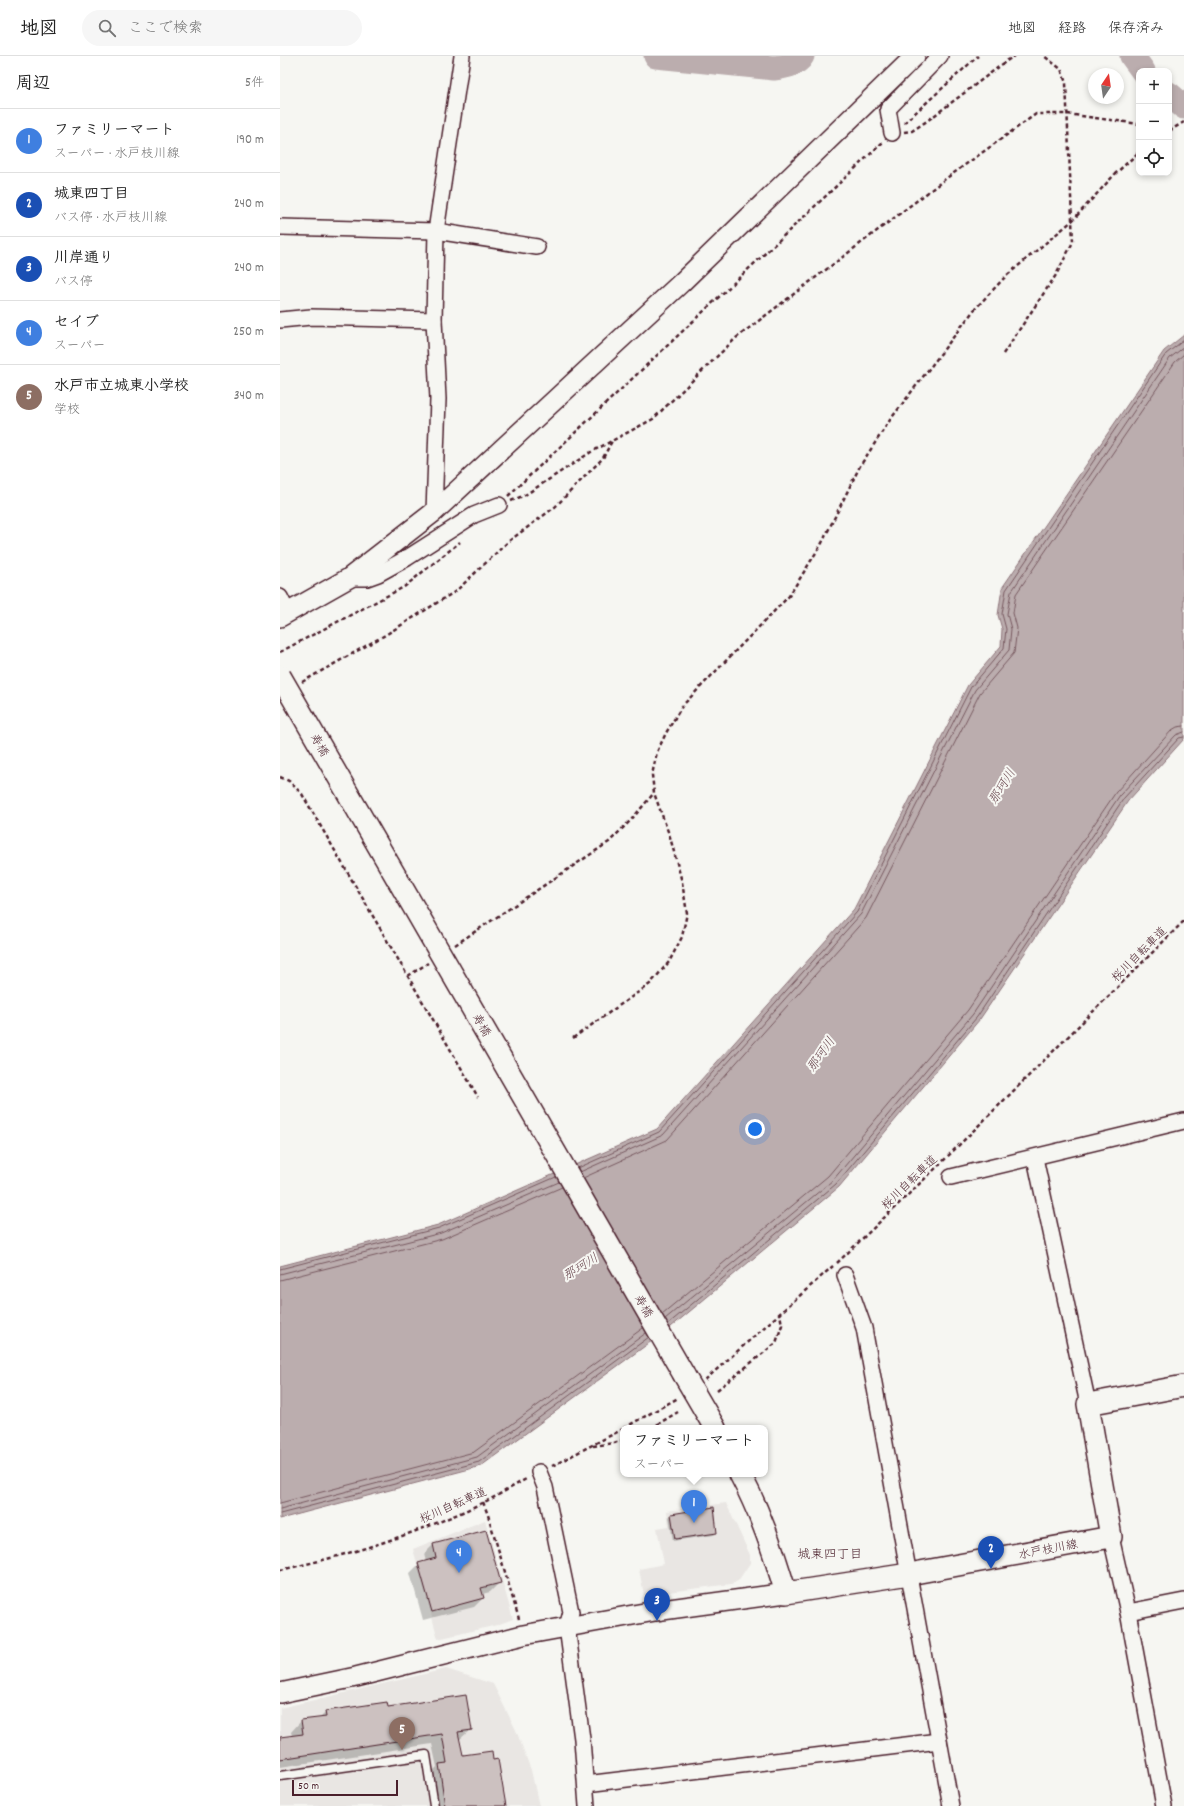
<!DOCTYPE html>
<html lang="ja">
<meta charset="utf-8">
<style>
body{margin:0;font-family:Dekko,"Klee One",sans-serif;background:#f6f6f6;color:#222}
.controls{position:absolute;right:12px;top:12px;display:grid;overflow:hidden;border-radius:8px;box-shadow:0 2px 6px #0003}
.controls button{width:36px;height:36px;display:grid;place-items:center;padding:0;border:0;border-bottom:1px solid #e0e0e0;background:#fff;color:#222;font:20px sans-serif}
.compass{position:absolute;left:808px;top:12px;width:36px;height:36px;border-radius:50%;background:#fff;box-shadow:0 2px 6px #0003;rotate:13deg}
.scale{position:absolute;left:12px;bottom:10px;width:106px;box-sizing:border-box;padding-left:4px;border:2px solid #4a1f2b;border-top:0;font-size:11px;line-height:14px;white-space:nowrap;color:#4a1f2b;-webkit-text-stroke:3px #f6f6f2;paint-order:stroke}
.you{position:absolute;left:475px;top:1073px;width:14px;height:14px;margin:-10px;border:3px solid #fff;border-radius:50%;background:#1a73e8;box-shadow:0 0 0 6px #1a73e833}
.badge{display:grid;place-items:center;width:26px;height:26px;border-radius:50%;background:#d1495b;color:#fff;font-size:13px;font-weight:700}
.pin{position:absolute;translate:-50% -33px;filter:drop-shadow(0 1px 2px #0008)}
.pin::after{content:'';position:absolute;top:21px;width:14px;height:12px;background:inherit;clip-path:polygon(0 0,100% 0,50% 100%)}
.popup{position:absolute;left:340px;top:1369px;width:148px;height:52px;box-sizing:border-box;display:grid;place-content:center;border-radius:8px;background:#fff;filter:drop-shadow(0 1px 3px #0005);font-size:13px;white-space:nowrap;color:#767676}
.popup b{font-size:15px;color:#222}
.popup::after{content:'';position:absolute;left:50%;top:100%;margin-left:-8px;border:8px solid transparent;border-top-color:#fff}
.list{margin:0;padding:0;list-style:none}
h2{display:flex;justify-content:space-between;align-items:center;height:52px;margin:0;padding:0 16px;font-size:17px}
h2 small{font-size:13px;font-weight:400;color:#767676}
.list li{display:grid;grid-template-columns:26px 1fr auto;gap:12px;align-items:center;box-sizing:border-box;height:64px;padding:0 16px;border-top:1px solid #e0e0e0}
.list b{display:block;font-size:15px;white-space:nowrap}
.list p{margin:0;font-size:13px;white-space:nowrap;color:#767676}
.list em{font-size:13px;font-style:normal;color:#767676}
.icon{flex:none;width:22px;height:22px;fill:none;stroke:currentColor;stroke-width:2;stroke-linecap:round;stroke-linejoin:round}
.map{position:relative;flex:none;width:904px;height:1750px;overflow:hidden}
header{display:flex;align-items:center;gap:24px;box-sizing:border-box;height:56px;padding:0 20px;background:#fff;border-bottom:1px solid #e0e0e0}
header strong{font-size:19px}
nav{display:flex;gap:22px;margin-inline-start:auto;font-size:14px}
.search{width:280px;height:36px;background:#f6f6f6;display:flex;align-items:center;gap:10px;box-sizing:border-box;padding:0 14px;border-radius:22px;color:#767676;font-size:15px}
main{display:flex}
aside{flex:1;background:#fff}
.map>svg:first-child{display:block}
</style>
<header>
<strong>地図</strong>
<div class="search"><svg class="icon" aria-label="search" viewBox="0 0 24 24"><circle cx="10" cy="10" r="6"/><path d="M15 15l6 6"/></svg>ここで検索</div>
<nav><a>地図</a><a>経路</a><a>保存済み</a></nav>
</header>
<main>
<aside>
<h2>周辺<small>5件</small></h2>
<ul class="list">
<li><span class="badge" style="background:#3f7fe0">1</span><div><b>ファミリーマート</b><p>スーパー · 水戸枝川線</p></div><em>190 m</em></li>
<li><span class="badge" style="background:#1a4fb4">2</span><div><b>城東四丁目</b><p>バス停 · 水戸枝川線</p></div><em>240 m</em></li>
<li><span class="badge" style="background:#1a4fb4">3</span><div><b>川岸通り</b><p>バス停</p></div><em>240 m</em></li>
<li><span class="badge" style="background:#3f7fe0">4</span><div><b>セイブ</b><p>スーパー</p></div><em>250 m</em></li>
<li><span class="badge" style="background:#8d6e63">5</span><div><b>水戸市立城東小学校</b><p>学校</p></div><em>340 m</em></li>
</ul>
</aside>
<div class="map">
<svg width="904" height="1750" viewBox="0 0 904 1750">
<rect width="100%" height="100%" fill="#f6f6f2"/>
<filter id="ink" filterUnits="userSpaceOnUse"><feTurbulence type="fractalNoise" baseFrequency=".025" numOctaves="2"/><feDisplacementMap in="SourceGraphic" scale="8" xChannelSelector="R" yChannelSelector="G"/><feConvolveMatrix kernelMatrix="1 2 1 2 8 2 1 2 1" color-interpolation-filters="sRGB"/></filter>
<g filter="url(#ink)">
<g fill="#e9e6e3">
<polygon points="446,1447 470,1499 470,1507 458,1525 451,1528 364,1539 359,1513 384,1508 377,1472 389,1470 387,1455"/>
<polygon points="205,1464 233,1563 217,1569 158,1583 133,1493"/>
<polygon points="166,1613 213,1628 236,1674 251,1714 259,1750 0,1750 0,1652"/>
</g>
<polygon fill="#bbadae" stroke="#8e747a" points="904,279 904,683 848,745 700,963 559,1131 391,1271 201,1410 0,1463 0,1210 158,1169 377,1073 574,853 688,629 721,590 722,573 718,559 722,532 884,295"/>
<g fill="#0003">
<polygon points="392,1458 436,1477 434,1479 393,1485 389,1461"/>
<polygon points="205,1475 219,1527 210,1536 202,1538 203,1542 194,1551 143,1564 130,1517 139,1508 146,1506 144,1498 153,1489"/>
<polygon points="107,1652 190,1674 179,1684 182,1701 225,1750 154,1750 149,1719 157,1711 152,1688 0,1711 0,1682 12,1680 11,1676 21,1665 39,1663 46,1656"/>
</g>
<g fill="none" stroke-linecap="round" stroke-linejoin="round">
<g stroke="#77585f" stroke-width="1">
<polyline points="298,1112 379,1076 577,856 691,631 724,592 726,573 722,558 726,534 886,298 904,284"/>
<polyline points="300,1116 383,1079 581,858 695,634 729,594 731,573 727,558 731,536 890,302 904,291"/>
<polyline points="303,1122 387,1084 586,862 700,637 734,597 737,572 733,557 736,538 895,306 904,298"/>
<polyline points="0,1213 159,1172 276,1121"/>
<polyline points="0,1218 161,1177 279,1126"/>
<polyline points="0,1224 162,1183 282,1131"/>
<polyline points="382,1258 548,1120 688,954 836,736 892,674 897,671 904,670"/>
<polyline points="385,1263 553,1124 693,958 840,739 896,679 904,676"/>
<polyline points="388,1268 556,1128 697,961 844,742 899,682 904,681"/>
<polyline points="0,1447 194,1396 363,1272"/>
<polyline points="0,1453 197,1401 366,1277"/>
<polyline points="0,1458 199,1406 369,1281"/>
</g>
<g stroke="#bbadae" stroke-width="25">
<path d="M376 0 494 12C503 11 517 9 522 0"/>
<polyline points="852,0 863,15"/>
<polyline points="889,38 904,51"/>
</g>
</g>
<g fill="#ccc1c0" stroke="#4a1f2b">
<polygon points="434,1451 437,1477 395,1483 391,1458"/>
<polygon points="206,1474 221,1527 201,1532 204,1542 152,1556 138,1507 156,1502 153,1488"/>
<polygon points="186,1639 192,1674 178,1676 183,1699 212,1695 213,1704 218,1703 226,1750 165,1750 159,1708 167,1707 162,1678 0,1703 0,1681 23,1678 21,1664 46,1661 45,1655 107,1646 108,1651"/>
</g>
<g fill="none" stroke-linecap="round" stroke-linejoin="round">
<defs>
<polyline id="service" points="0,1720 146,1699 154,1750"/>
<g id="minor">
<polyline points="612,77 608,53 660,0"/>
<polyline points="0,171 156,175 257,191"/>
<polyline points="0,264 31,261 154,264"/>
<polyline points="154,456 158,343 154,264 156,175 182,0"/>
<polyline points="69,522 87,522 98,518 127,502 194,459 219,449"/>
<polyline points="0,541 8,557"/>
<polyline points="755,1102 808,1348"/>
<polyline points="671,1121 904,1065"/>
<polyline points="565,1219 584,1272 671,1750"/>
<polyline points="259,1416 265,1431 291,1556 287,1571 302,1683 307,1750"/>
<polyline points="831,1481 848,1556 884,1750"/>
<polyline points="848,1556 904,1545"/>
<polyline points="306,1728 659,1685"/>
</g>
<g id="tertiary">
<polyline points="0,561 69,522 154,456 401,227 635,0"/>
<polyline points="0,1637 76,1621 243,1579 375,1555 506,1537"/>
</g>
<g id="secondary">
<polyline points="404,1319 435,1372"/>
<path d="M460 1418C481 1458 493 1494 506 1537L629 1518 831 1481 808 1348 904 1330"/>
</g>
</defs>
<use href="#service" stroke="#4a1f2b" stroke-width="11"/>
<use href="#minor" stroke="#4a1f2b" stroke-width="18"/>
<use href="#tertiary" stroke="#4a1f2b" stroke-width="22"/>
<use href="#secondary" stroke="#4a1f2b" stroke-width="24"/>
<g stroke="#4a1f2b" stroke-width="2.5" stroke-dasharray="4 3" stroke-linecap="butt">
<polyline points="624,67 698,0"/>
<polyline points="889,75 904,66"/>
<polyline points="624,76 632,75 647,65 728,4 735,0"/>
<polyline points="723,298 776,219 793,186 786,27 781,13 764,0"/>
<polyline points="228,440 603,86"/>
<polyline points="231,445 245,439 311,396 373,363 456,282 664,124 756,58 787,58 859,68"/>
<polyline points="0,596 124,531 180,486"/>
<polyline points="22,626 107,578 176,535 229,485 275,451 323,402 332,385"/>
<polyline points="0,721 9,725 22,738 198,1041"/>
<polyline points="175,889 329,786 351,764 374,737"/>
<polyline points="128,920 148,907"/>
<polyline points="293,982 370,928 389,906 402,881 407,857 402,826 390,781 374,737 372,719 377,696 386,677 402,650 509,540 542,487 580,410 610,364 694,254 726,220 792,165 835,118 859,96"/>
<polyline points="557,1207 658,1110 904,865"/>
<polyline points="425,1324 553,1210"/>
<polyline points="437,1334 496,1287 502,1269 500,1258"/>
<polyline points="344,1372 398,1342"/>
<polyline points="371,1372 398,1356"/>
<polyline points="313,1390 334,1387 343,1384"/>
<polyline points="272,1410 343,1373"/>
<polyline points="203,1446 208,1459 239,1563"/>
<path d="M0 1514C70 1499 137 1478 202 1447 218 1440 233 1430 248 1422"/>
</g>
<use href="#service" stroke="#f6f6f2" stroke-width="8"/>
<use href="#minor" stroke="#f6f6f2" stroke-width="15"/>
<use href="#tertiary" stroke="#f6f6f2" stroke-width="19"/>
<use href="#secondary" stroke="#f6f6f2" stroke-width="21"/>
<defs>
<polyline id="secondary-bridge" points="0,620 404,1319"/>
</defs>
<use href="#secondary-bridge" stroke="#4a1f2b" stroke-width="24" stroke-linecap="butt"/>
<use href="#secondary-bridge" stroke="#f6f6f2" stroke-width="21"/>
</g>
</g>
<g text-anchor="middle" stroke-width="4" stroke-linejoin="round" paint-order="stroke">
<g font-size="12" fill="#4a1f2b" stroke="#f6f6f2">
<text transform="translate(40 689) rotate(60)" y="4">寿橋</text>
<text transform="translate(859 898) rotate(-45)" y="4">桜川自転車道</text>
<text transform="translate(202 969) rotate(60)" y="4">寿橋</text>
<text transform="translate(629 1126) rotate(-44)" y="4">桜川自転車道</text>
<text transform="translate(364 1250) rotate(60)" y="4">寿橋</text>
<text transform="translate(173 1449) rotate(-24)" y="4">桜川自転車道</text>
<text transform="translate(768 1493) rotate(-11)" y="4">水戸枝川線</text>
</g>
<g font-size="13" font-style="italic" fill="#6c4a52" stroke="#f6f6f2">
<text transform="translate(721 730) rotate(-59)" y="5">那珂川</text>
<text transform="translate(540 998) rotate(-55)" y="5">那珂川</text>
<text transform="translate(300 1210) rotate(-33)" y="5">那珂川</text>
</g>
<g font-size="13" fill="#4a1f2b" stroke="#f6f6f2">
<text x="550" y="1502">城東四丁目</text>
</g>
</g>
</svg>
<div class="controls">
<button>+</button>
<button>−</button>
<button><svg class="icon" aria-label="locate" viewBox="0 0 24 24"><circle cx="12" cy="12" r="6"/><path d="M12 2v4M12 18v4M2 12h4M18 12h4"/></svg></button>
</div>
<svg class="compass" viewBox="-18 -18 36 36"><path d="M0-13l5 13h-10z" fill="#e53935"/><path d="M0 13l5-13h-10z" fill="#767676"/></svg>
<div class="scale">50 m</div>
<div class="you"></div>
<div class="pin badge" style="left:414px;top:1467px;background:#3f7fe0">1</div>
<div class="popup"><b>ファミリーマート</b>スーパー</div>
<div class="pin badge" style="left:711px;top:1513px;background:#1a4fb4">2</div>
<div class="pin badge" style="left:377px;top:1565px;background:#1a4fb4">3</div>
<div class="pin badge" style="left:179px;top:1517px;background:#3f7fe0">4</div>
<div class="pin badge" style="left:122px;top:1694px;background:#8d6e63">5</div>
</div>
</main>
